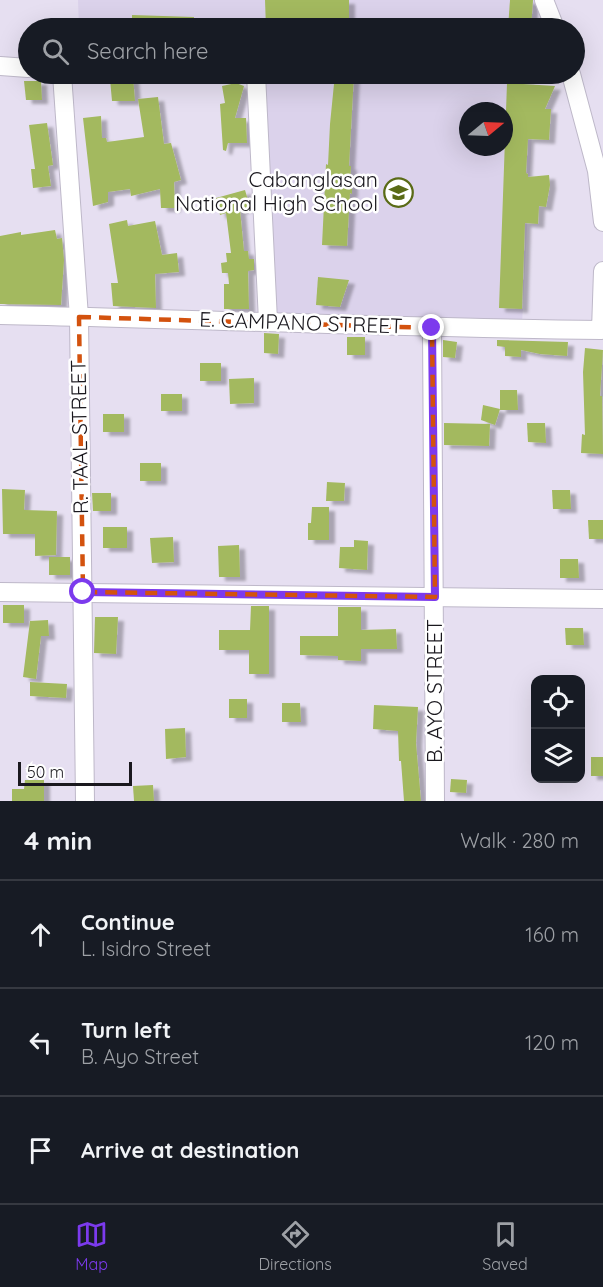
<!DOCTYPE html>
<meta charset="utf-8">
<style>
body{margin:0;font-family:Quicksand,sans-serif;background:#242831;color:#f1f3f6}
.controls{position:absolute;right:18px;bottom:18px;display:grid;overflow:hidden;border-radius:12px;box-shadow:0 6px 24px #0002}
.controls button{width:54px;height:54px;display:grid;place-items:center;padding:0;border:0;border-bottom:2px solid #363941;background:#171b24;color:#f1f3f6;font:30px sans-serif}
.compass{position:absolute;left:459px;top:102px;width:54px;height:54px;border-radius:50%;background:#171b24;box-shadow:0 6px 24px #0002;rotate:71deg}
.scale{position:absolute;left:18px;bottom:15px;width:114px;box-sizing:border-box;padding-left:6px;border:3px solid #1a181e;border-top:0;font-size:16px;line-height:21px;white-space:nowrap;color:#1a181e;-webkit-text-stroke:4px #fff;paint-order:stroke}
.stop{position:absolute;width:18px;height:18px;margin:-14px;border:4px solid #7c3aed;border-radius:50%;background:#fff}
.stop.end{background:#7c3aed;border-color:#fff;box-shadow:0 2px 6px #0008}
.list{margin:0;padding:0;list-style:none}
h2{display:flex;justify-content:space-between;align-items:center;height:78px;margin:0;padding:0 24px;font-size:26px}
h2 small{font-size:20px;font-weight:400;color:#9ea1a6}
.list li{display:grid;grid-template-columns:39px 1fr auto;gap:18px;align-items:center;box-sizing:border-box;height:108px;padding:0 24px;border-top:2px solid #363941}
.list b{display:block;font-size:22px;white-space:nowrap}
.list p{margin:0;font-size:20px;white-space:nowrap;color:#9ea1a6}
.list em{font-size:20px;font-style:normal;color:#9ea1a6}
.icon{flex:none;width:33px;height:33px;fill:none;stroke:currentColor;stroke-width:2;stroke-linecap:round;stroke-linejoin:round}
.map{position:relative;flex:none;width:603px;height:801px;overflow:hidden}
.search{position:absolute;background:#171b24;box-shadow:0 6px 24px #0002;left:18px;right:18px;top:18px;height:66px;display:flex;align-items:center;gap:15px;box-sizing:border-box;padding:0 21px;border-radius:33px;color:#9ea1a6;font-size:22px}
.sheet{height:402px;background:#171b24}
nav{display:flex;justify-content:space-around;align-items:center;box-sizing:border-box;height:84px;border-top:2px solid #363941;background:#171b24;font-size:16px;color:#9ea1a6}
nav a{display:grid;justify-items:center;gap:3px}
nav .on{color:#7c3aed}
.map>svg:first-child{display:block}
</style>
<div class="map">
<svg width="603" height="801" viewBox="0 0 603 801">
<defs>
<filter id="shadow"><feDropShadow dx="6" dy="4" stdDeviation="1.5" flood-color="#0004"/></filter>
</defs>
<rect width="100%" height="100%" fill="#e6dff1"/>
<g fill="#dbd2eb" fill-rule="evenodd">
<polygon points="78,0 538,0 537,28 79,28"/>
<path d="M264 74H535L522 324 275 314ZM468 111H504V147H468Z"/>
</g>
<g fill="#a3b95f" filter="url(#shadow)">
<polygon points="265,0 349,0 349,28 266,28"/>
<polygon points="510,0 533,0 531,28 508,28"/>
<polygon points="132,15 194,17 194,28 132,28"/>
<polygon points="335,74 354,74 349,166 351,166 350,182 352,182 352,194 350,193 347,246 322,245 326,164 328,165 330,124"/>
<polygon points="133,77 135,101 112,101 110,79"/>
<polygon points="24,81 41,81 42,100 26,100"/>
<polygon points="236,83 244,86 235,118 246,118 247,143 228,143 226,151 223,150 220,104 225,103 222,86"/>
<polygon points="507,83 555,86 545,109 551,109 549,140 528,139 526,173 528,174 528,177 549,175 550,185 546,207 539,206 538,224 525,223 522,309 499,308"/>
<polygon points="158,97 164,144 171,143 181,180 174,182 175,208 161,208 160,189 131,196 130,189 108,192 108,202 93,206 83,118 101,116 102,138 106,138 107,142 144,137 138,99"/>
<polygon points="47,123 53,165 48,166 51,186 33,188 31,169 35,169 29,125"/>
<polygon points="245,190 250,207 240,210 244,251 248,251 249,259 254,259 254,270 248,271 249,309 224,309 224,284 229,284 228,273 222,273 221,263 227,262 226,253 231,253 226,213 220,215 216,198"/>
<polygon points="127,220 128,226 155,221 162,255 177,253 179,272 155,274 156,308 113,306 111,283 118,283 109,224"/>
<polygon points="55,230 57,239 62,238 64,260 61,305 0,304 0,236 21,232 21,235"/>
<polygon points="318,277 349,280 340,307 316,305"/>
<polygon points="264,333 279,334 278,354 264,353"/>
<rect x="347" y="337" width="18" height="18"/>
<polygon points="443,340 457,342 455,358 443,357"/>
<polygon points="497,340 568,342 567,356 540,354 521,350 521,357 505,356 505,347 497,346"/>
<polygon points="585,348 603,350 600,396 602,396 603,454 581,453 582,434 585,435 583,372"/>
<rect x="200" y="363" width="21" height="18"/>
<polygon points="254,378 254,403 230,404 229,379"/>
<polygon points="500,390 517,390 518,410 500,410"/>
<rect x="161" y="394" width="21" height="17"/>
<polygon points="483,405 500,409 495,425 481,420"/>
<rect x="103" y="414" width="21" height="18"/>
<polygon points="444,423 490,424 489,446 444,445"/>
<polygon points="527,423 545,423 546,443 528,442"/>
<rect x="140" y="463" width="21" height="18"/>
<polygon points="327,482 345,483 344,501 326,501"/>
<polygon points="2,489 25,490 24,510 57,511 56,555 35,556 35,534 3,534"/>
<polygon points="552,490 570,490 571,509 553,509"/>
<polygon points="92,493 111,493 111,511 93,511"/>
<polygon points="312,507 329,507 329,540 308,540 308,523 311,523"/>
<polygon points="588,520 603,520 603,539 589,539"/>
<rect x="103" y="527" width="24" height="21"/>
<polygon points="173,537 174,562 152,563 150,538"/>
<polygon points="354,540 368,541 367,570 339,568 340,547 354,547"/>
<polygon points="239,545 240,577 219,577 218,546"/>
<rect x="49" y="557" width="21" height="18"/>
<polygon points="560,559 578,559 579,578 560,578"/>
<rect x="3" y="605" width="21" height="18"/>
<polygon points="251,606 269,606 269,674 249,674 249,650 219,650 219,630 250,630"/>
<polygon points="338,607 361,607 361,630 396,629 397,649 361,649 361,661 338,660 338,656 300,655 300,636 338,636"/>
<polygon points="95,617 118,617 116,654 94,653"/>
<polygon points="48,620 49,636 41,636 36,679 23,677 30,621"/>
<polygon points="565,628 583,628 584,645 566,645"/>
<polygon points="30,682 67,684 66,698 30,696"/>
<rect x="229" y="699" width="18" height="19"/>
<polygon points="282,703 300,703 301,722 282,722"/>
<polygon points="374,705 418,707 416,743 421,801 404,801 401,761 399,761 398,731 373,729"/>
<polygon points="185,728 186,757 166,759 165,729"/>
<rect x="591" y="757" width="12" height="19"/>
<polygon points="451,779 467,780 466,793 450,792"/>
<polygon points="25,780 44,780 44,801 12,801 12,789 24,789"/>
<polygon points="153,785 154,801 134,801 133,786"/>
</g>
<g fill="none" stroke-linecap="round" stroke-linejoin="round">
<defs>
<g id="street">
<polyline points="544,0 555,28"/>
<polyline points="0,66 28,68"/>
<polyline points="62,74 79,317 85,801"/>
<polyline points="256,74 268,321"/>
<polyline points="571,74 597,171 603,222"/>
<path d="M0 315C201 319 401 328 601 330L603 271"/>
<polyline points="432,328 435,801"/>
<polyline points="0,592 603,599"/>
</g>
</defs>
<use href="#street" stroke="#beb8c9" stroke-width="20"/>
<use href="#street" stroke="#fff" stroke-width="18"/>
</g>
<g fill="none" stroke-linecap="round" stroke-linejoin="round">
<polyline stroke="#7c3aed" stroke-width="8" points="83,592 435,597 432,328"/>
</g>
<path fill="none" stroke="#d3520e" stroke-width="4.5" stroke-dasharray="12 8" stroke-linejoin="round" d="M79 317 432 328 435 597 83 592Z"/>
<defs>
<symbol id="school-ring" viewBox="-11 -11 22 22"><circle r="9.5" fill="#fff" stroke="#5a6b16" stroke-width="1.5"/><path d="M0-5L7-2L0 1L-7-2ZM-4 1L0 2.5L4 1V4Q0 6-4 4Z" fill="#5a6b16"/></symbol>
</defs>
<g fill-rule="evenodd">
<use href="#school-ring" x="382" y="176" width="33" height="33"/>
</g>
<g text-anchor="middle" stroke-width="5" stroke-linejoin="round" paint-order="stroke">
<g font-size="21" fill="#1a181e" stroke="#fff" text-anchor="end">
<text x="378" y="187">Cabanglasan<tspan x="378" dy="24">National High School</tspan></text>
</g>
<g font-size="21" fill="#1a181e" stroke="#fff">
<text transform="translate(301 323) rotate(2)" y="7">E. CAMPANO STREET</text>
<text transform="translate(80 437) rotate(-91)" y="7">R. TAAL STREET</text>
<text transform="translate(435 691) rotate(-90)" y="7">B. AYO STREET</text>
</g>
</g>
</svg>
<div class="controls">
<button><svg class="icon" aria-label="locate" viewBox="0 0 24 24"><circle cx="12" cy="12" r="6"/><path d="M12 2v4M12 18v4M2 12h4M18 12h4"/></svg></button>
<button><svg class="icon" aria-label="layers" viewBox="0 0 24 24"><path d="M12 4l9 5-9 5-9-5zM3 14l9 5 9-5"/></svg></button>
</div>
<svg class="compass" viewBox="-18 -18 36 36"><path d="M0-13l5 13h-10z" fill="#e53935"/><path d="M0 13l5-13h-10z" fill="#9ea1a6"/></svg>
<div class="scale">50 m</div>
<div class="stop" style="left:83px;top:592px"></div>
<div class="stop end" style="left:432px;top:328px"></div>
<div class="search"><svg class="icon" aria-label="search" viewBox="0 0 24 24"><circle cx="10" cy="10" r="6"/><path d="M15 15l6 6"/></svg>Search here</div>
</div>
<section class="sheet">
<h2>4 min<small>Walk · 280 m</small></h2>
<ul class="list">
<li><svg class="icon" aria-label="ahead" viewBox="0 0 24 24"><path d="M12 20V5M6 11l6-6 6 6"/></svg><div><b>Continue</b><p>L. Isidro Street</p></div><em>160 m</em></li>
<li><svg class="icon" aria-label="left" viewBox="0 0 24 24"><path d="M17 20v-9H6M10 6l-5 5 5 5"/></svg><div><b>Turn left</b><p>B. Ayo Street</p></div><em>120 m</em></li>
<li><svg class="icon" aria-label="arrive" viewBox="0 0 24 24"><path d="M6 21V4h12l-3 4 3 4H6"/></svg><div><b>Arrive at destination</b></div></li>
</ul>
</section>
<nav>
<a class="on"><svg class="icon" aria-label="map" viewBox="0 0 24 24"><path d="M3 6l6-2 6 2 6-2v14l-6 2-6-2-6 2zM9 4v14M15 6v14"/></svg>Map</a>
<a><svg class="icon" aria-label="directions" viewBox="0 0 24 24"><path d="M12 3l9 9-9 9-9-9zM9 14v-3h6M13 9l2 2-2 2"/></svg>Directions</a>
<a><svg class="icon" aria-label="saved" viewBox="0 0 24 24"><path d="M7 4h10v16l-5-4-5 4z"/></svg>Saved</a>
</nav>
